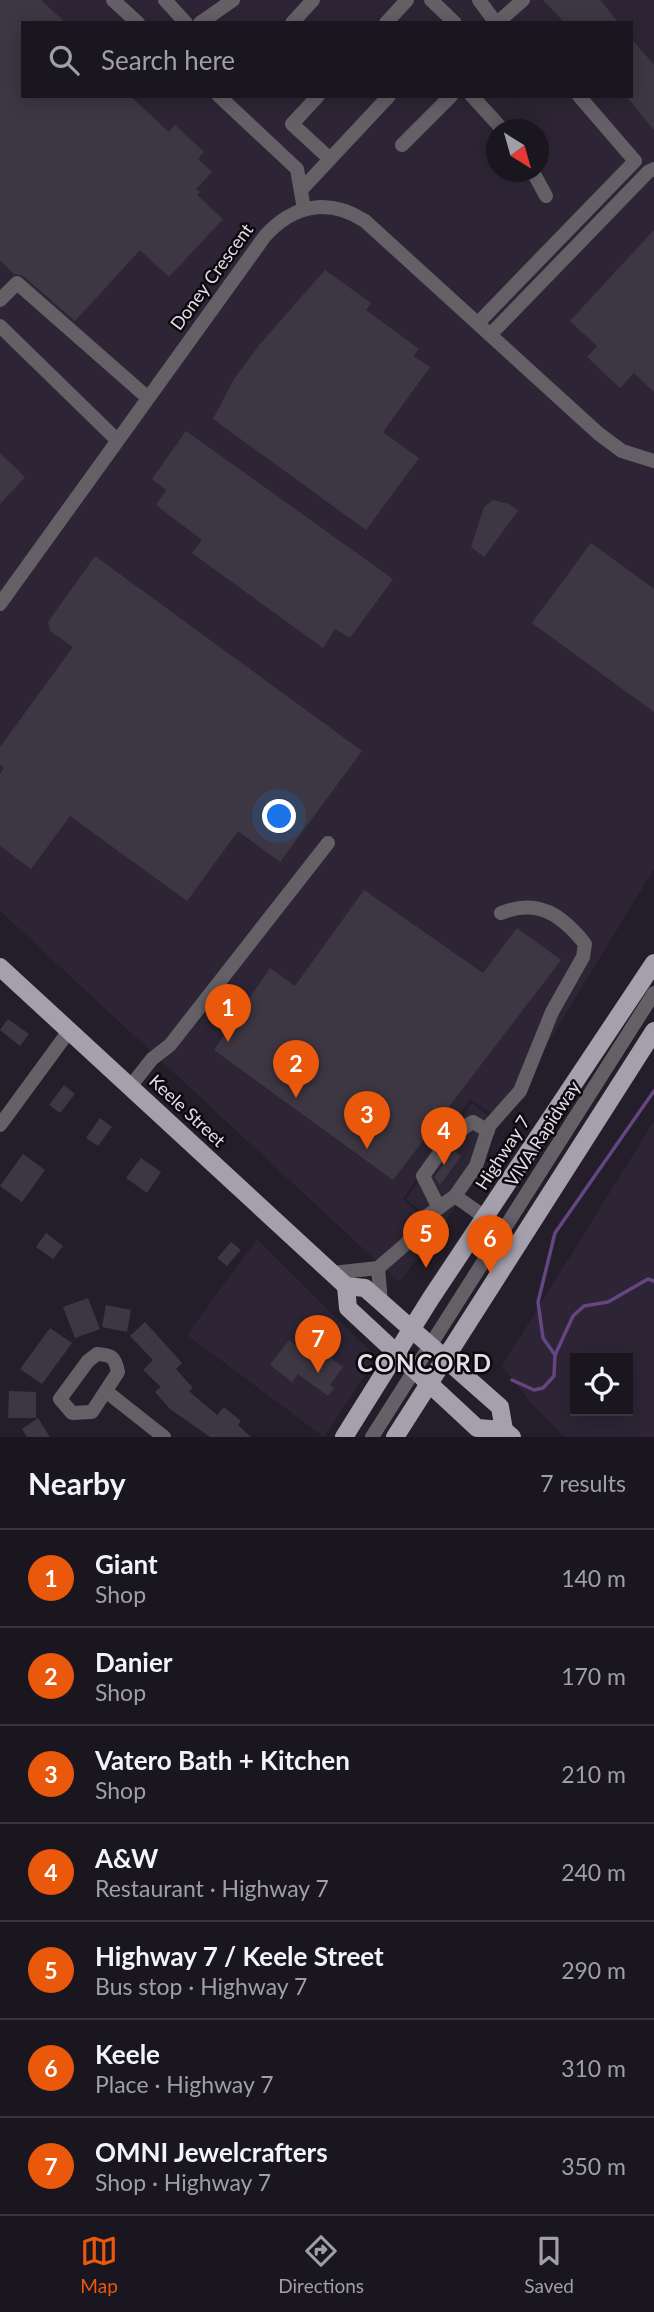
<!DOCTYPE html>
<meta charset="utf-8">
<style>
body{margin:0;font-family:Lato,sans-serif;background:#27232c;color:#f1f3f6}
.controls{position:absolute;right:21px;bottom:21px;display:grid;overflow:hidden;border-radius:0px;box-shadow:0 4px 18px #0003}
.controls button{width:63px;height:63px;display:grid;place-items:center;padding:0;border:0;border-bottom:2px solid #38353d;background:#1a161f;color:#f1f3f6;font:35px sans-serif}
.compass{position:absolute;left:486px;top:119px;width:63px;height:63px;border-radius:50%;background:#1a161f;box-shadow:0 4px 18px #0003;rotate:143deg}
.you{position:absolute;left:280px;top:817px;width:24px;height:24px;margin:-18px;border:5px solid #fff;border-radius:50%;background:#1a73e8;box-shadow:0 0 0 10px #1a73e833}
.badge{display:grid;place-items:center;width:46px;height:46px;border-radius:50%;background:#ea580c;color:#fff;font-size:23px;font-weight:700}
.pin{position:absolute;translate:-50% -58px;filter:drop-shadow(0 2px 4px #0008)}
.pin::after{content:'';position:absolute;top:37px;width:24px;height:21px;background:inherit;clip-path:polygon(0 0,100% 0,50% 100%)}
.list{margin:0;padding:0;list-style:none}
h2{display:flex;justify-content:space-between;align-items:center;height:91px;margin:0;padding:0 28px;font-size:30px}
h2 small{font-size:23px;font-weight:400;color:#9f9fa4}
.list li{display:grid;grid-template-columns:46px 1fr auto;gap:21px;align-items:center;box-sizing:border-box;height:98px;padding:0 28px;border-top:2px solid #38353d}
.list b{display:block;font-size:26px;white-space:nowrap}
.list p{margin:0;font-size:23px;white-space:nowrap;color:#9f9fa4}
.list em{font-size:23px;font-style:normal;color:#9f9fa4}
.icon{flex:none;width:38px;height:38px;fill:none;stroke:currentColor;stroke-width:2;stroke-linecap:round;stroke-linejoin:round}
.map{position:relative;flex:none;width:654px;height:1437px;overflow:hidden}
.search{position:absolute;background:#1a161f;box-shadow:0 4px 18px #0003;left:21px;right:21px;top:21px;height:77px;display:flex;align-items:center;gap:18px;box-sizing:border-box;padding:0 24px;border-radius:0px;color:#9f9fa4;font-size:26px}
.sheet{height:777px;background:#1a161f}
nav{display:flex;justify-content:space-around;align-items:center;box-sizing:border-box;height:98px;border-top:2px solid #38353d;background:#1a161f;font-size:19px;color:#9f9fa4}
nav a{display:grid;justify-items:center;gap:4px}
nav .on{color:#ea580c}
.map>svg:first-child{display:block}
</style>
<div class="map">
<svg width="654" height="1437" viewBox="0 0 654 1437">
<rect width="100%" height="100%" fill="#231e29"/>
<g fill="#2d2535" fill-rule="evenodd">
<path d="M0 0H654V869L501 1120 470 1099 403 1199 439 1231 399 1282 0 911ZM23 23H631V96H23ZM496 130H538V172H496Z"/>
<polygon points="472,1103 499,1124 478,1171 441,1228 406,1199"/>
<path d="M654 1121V1437H565L533 1405 502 1366ZM628 1358V1411H575V1358Z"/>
<polygon points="257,1239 371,1352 370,1367 324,1437 187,1335"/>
</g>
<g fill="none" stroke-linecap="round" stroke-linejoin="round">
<g stroke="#654582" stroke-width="3.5">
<polyline points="555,1355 543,1338 538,1302 555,1233 654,1091"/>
<polyline points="512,1380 534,1390 543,1388 554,1376 555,1355 573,1316 584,1306 608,1302 648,1279 654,1281"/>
</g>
</g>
<g fill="#3d3743">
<polygon points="0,0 41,0 66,23 23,23 23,96 130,96 169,132 175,125 204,152 198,159 212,172 196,189 200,192 197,195 223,219 169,277 140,250 75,321 23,276 14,274 0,260"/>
<polygon points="543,0 600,0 619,23 565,23"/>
<polygon points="631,38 654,65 654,130 626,96 631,96"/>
<polygon points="654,230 654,392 634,373 620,388 587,357 597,346 570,321"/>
<polygon points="325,270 371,303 366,310 419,349 413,356 430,367 383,432 419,458 366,530 213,419 234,379 260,344"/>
<polygon points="186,431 393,579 350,638 335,629 323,648 192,553 202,540 156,505 166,490 152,479"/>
<polygon points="0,453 25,477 0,504"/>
<polygon points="493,500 509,504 518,511 484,557 471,547 484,507"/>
<polygon points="591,543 654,589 654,712 532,623"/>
<polygon points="95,556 362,751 280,862 238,831 187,901 70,816 31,869 0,846 0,774 4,768 0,765 0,747 73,647 50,631 48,622"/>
<polygon points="364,890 483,973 517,928 561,960 393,1180 214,1050 270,968 295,986"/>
<polygon points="8,1019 29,1034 20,1046 0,1030"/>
<polygon points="64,1085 75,1094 60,1113 49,1105"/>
<polygon points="100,1118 112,1127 98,1146 86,1138"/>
<polygon points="454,1151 461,1156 440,1185 434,1177"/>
<polygon points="23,1154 45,1170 22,1202 0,1186"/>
<polygon points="141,1158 161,1172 147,1193 126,1178"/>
<polygon points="46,1233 63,1246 53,1259 36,1247"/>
<polygon points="231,1242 241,1250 227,1266 217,1258"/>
<polygon points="88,1298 100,1329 75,1338 63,1307"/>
<polygon points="106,1305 131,1310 127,1332 102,1327"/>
<polygon points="145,1322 182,1363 176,1369 193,1388 189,1391 217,1415 224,1407 241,1421 238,1425 251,1437 210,1437 170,1409 155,1392 161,1387 143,1370 153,1360 130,1336"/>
<polygon points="50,1328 72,1343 42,1384 20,1369"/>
<polygon points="289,1340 316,1361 323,1352 343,1367 330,1385 334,1388 328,1396 298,1374 292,1382 270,1365"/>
<polygon points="9,1391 36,1392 36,1418 8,1418"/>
<polygon points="38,1418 50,1437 27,1437 22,1429"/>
</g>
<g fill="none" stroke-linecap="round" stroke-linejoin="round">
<g stroke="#636066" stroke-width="14">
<polyline points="113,0 138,23"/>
<polyline points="165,0 186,23"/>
<polyline points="431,0 455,23"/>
<polyline points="479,0 496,23"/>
<polyline points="200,23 233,0"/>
<polyline points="292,23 313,0"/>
<polyline points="386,23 407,0"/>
<polyline points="497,23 523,0"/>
<polyline points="219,96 297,169 304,209"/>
<polyline points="318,96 292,124 330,159"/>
<polyline points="472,96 503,130"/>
<polyline points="402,145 451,96"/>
<polyline points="533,172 546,196"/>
<polyline points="301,190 389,96"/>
<polyline points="0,300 17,283 148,398"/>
<polyline points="478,323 635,161 579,96"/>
<polyline points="0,326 117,440"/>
<polyline points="490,335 648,172 654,169"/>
<path d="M0 604 265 236C294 204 329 198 365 221L599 434 622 451 654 461"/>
<polyline points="130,1087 152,1059 170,1045 328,843"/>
<polyline points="0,1125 69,1031"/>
<path d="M455 1196 476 1166 489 1126 520 1091 552 1012 583 957 585 944C562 915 538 898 501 913"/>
<path d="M439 1208 423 1176C435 1159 455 1130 473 1122L488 1131"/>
<polyline points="378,1268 381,1302"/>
<polyline points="332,1273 378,1268 407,1243 427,1216 455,1196 486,1218"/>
<path d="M97 1354C112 1355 115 1357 118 1372L92 1412 72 1413 60 1399 88 1361Z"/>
<polyline points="107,1392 164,1437"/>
<polyline points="372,1437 654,993"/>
</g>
<g stroke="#a5a0ac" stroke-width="18">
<polyline points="0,967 346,1286 365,1288 500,1407 504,1430 512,1437"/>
<polyline points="346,1286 348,1308 477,1428 504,1430"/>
<polyline points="344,1437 431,1298 654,963"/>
<polyline points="395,1437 654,1031"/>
</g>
</g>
<g text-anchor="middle" stroke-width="5" stroke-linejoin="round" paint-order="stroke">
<g font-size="18" fill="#e2dfe6" stroke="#0c090e">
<text transform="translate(212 277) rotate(-54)" y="6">Doney Crescent</text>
<text transform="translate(187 1111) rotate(43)" y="6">Keele Street</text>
<text transform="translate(543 1134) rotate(-57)" y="6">VIVA Rapidway</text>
<text transform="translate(503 1153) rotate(-57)" y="6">Highway 7</text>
</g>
<g font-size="24" font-weight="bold" letter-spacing="2" fill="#e2dfe6" stroke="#0c090e">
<text x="425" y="1372">CONCORD</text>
</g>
</g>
</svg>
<div class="controls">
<button><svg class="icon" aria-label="locate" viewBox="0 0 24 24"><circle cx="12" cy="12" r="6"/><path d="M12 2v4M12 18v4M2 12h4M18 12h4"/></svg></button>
</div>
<svg class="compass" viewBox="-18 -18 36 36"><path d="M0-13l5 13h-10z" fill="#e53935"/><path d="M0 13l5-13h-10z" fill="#9f9fa4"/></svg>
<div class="you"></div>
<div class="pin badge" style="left:228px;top:1042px">1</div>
<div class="pin badge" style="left:296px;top:1098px">2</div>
<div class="pin badge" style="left:367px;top:1149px">3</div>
<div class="pin badge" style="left:444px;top:1165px">4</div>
<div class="pin badge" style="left:426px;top:1268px">5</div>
<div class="pin badge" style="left:490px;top:1273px">6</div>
<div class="pin badge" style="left:318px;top:1373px">7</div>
<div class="search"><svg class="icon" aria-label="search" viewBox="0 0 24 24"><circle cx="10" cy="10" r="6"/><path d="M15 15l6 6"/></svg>Search here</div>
</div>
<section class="sheet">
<h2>Nearby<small>7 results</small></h2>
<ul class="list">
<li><span class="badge">1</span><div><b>Giant</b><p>Shop</p></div><em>140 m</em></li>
<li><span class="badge">2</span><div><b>Danier</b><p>Shop</p></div><em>170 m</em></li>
<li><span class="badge">3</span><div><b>Vatero Bath + Kitchen</b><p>Shop</p></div><em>210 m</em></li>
<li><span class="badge">4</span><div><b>A&amp;W</b><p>Restaurant · Highway 7</p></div><em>240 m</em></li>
<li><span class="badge">5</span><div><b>Highway 7 / Keele Street</b><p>Bus stop · Highway 7</p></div><em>290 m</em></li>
<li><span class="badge">6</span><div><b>Keele</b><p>Place · Highway 7</p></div><em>310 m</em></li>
<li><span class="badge">7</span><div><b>OMNI Jewelcrafters</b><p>Shop · Highway 7</p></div><em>350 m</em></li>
</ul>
</section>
<nav>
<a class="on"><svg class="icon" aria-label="map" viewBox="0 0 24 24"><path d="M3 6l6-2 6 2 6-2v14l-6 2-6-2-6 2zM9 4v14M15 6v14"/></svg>Map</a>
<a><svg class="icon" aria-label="directions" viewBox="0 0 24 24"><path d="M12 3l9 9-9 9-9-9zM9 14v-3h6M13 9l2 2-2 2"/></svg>Directions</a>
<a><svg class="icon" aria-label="saved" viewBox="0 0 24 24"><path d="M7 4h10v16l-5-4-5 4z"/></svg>Saved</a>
</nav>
